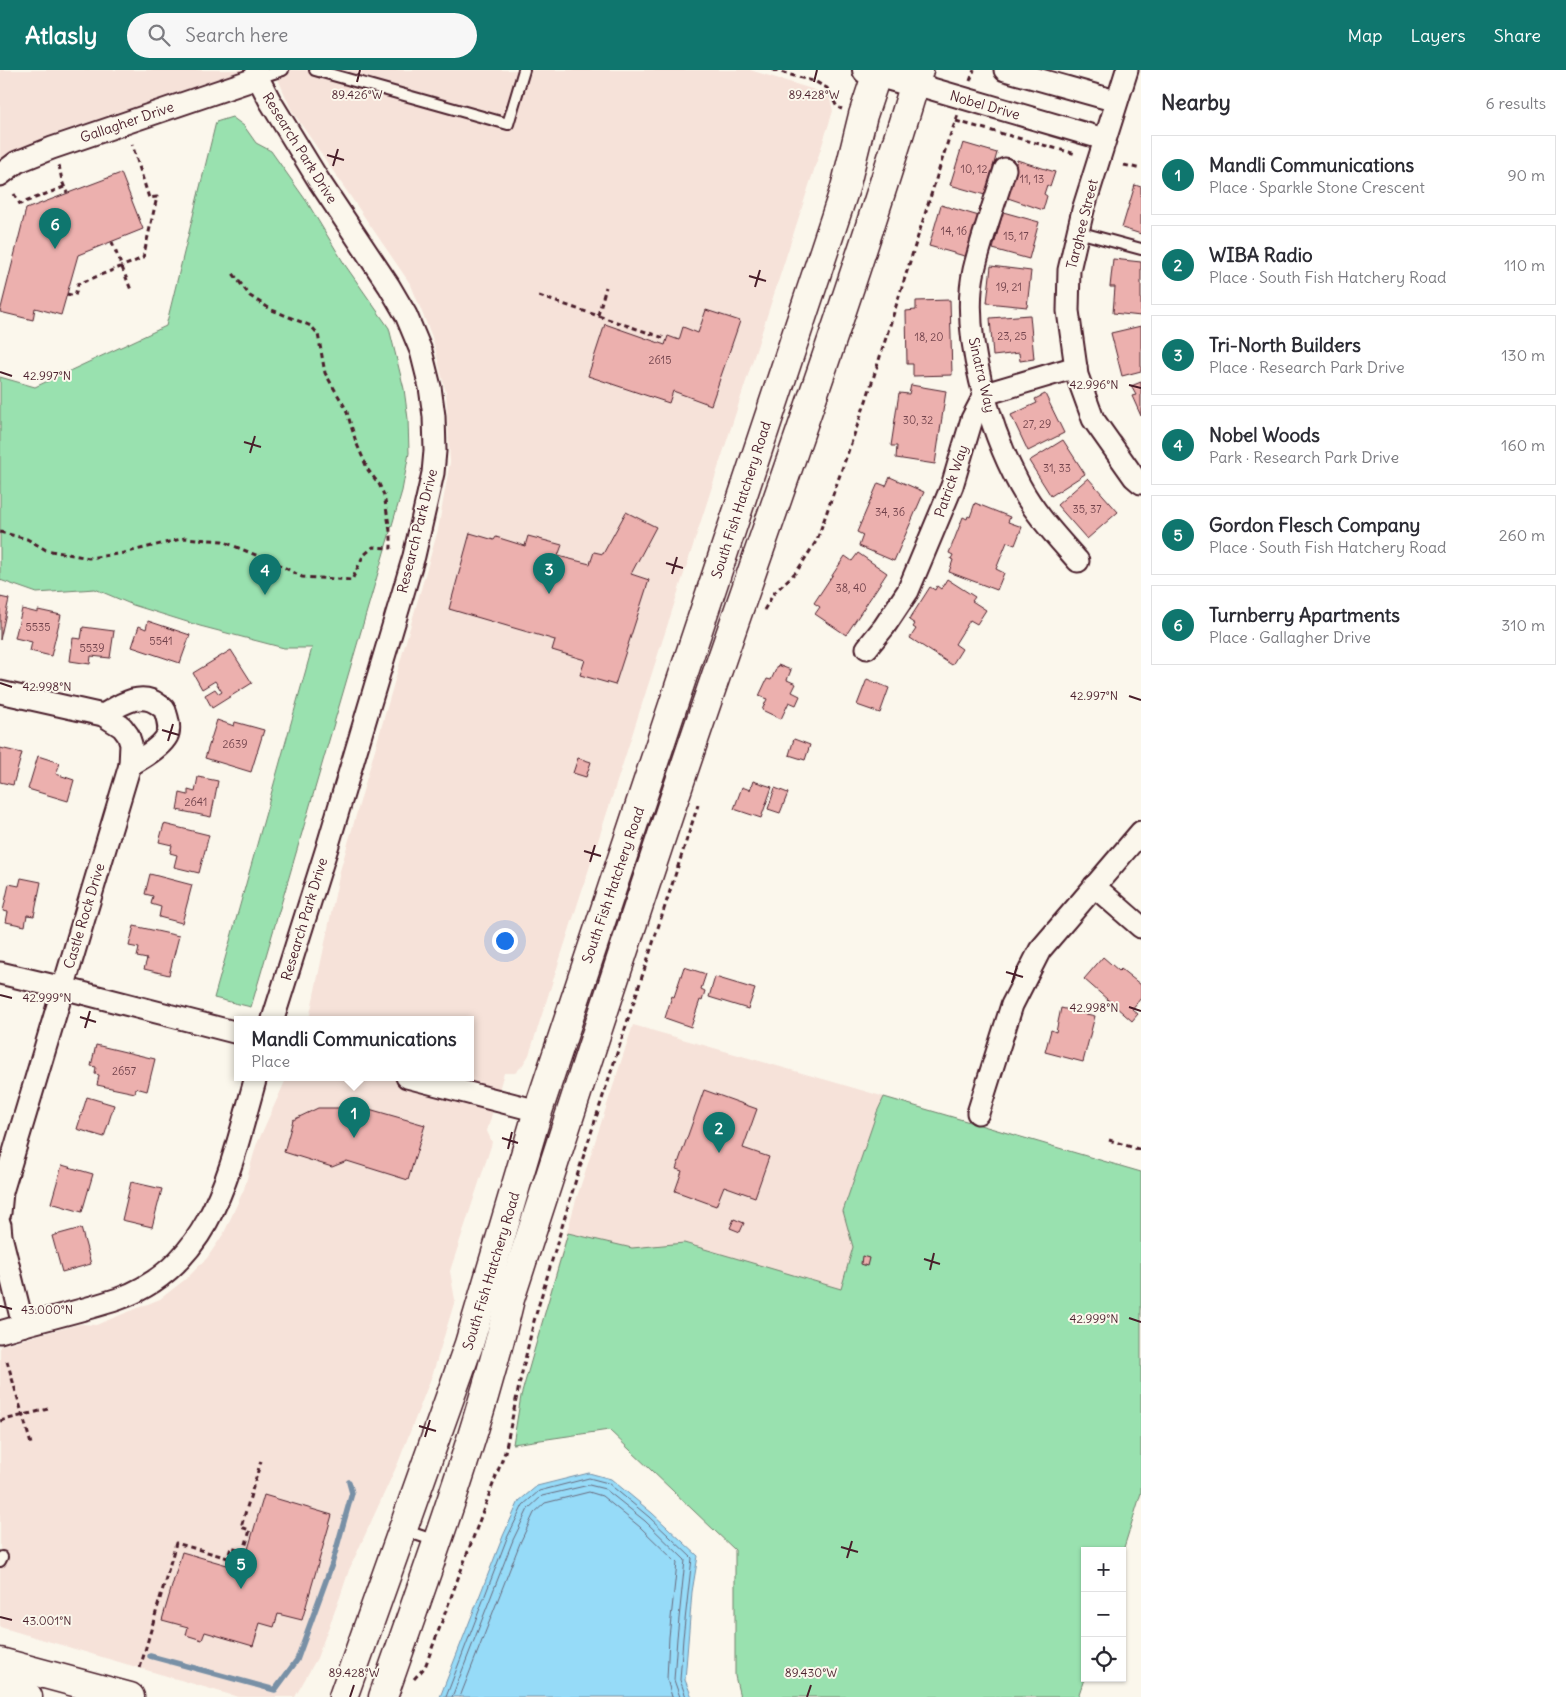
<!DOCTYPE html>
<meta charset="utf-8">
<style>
body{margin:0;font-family:Delius,sans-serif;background:#f7f7f7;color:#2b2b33}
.controls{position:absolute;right:15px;bottom:15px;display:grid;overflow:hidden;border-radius:0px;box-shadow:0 1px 4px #0004}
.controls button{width:45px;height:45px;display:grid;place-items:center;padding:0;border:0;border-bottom:1px solid #e1e1e2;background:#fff;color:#2b2b33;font:25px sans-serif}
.you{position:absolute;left:504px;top:870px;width:18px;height:18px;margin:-12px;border:4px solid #fff;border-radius:50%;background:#1a73e8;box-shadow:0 0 0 8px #1a73e833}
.badge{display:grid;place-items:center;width:32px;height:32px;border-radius:50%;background:#0f766e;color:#fff;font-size:16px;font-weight:700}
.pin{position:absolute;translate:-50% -41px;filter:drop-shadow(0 1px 2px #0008)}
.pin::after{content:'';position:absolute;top:26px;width:18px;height:15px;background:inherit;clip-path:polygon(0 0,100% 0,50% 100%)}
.popup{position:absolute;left:234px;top:946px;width:240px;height:65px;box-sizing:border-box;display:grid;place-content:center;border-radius:0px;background:#fff;filter:drop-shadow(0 1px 4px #0005);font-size:16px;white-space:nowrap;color:#7c7c81}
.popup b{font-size:19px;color:#2b2b33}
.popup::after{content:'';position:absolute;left:50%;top:100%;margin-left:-10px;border:10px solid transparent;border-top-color:#fff}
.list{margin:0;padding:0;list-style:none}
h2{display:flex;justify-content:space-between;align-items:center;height:65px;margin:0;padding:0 20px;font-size:21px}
h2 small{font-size:16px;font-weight:400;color:#7c7c81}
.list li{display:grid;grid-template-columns:32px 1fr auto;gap:15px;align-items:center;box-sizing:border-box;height:80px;margin:0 10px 10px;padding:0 10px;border:1px solid #e1e1e2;border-radius:0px}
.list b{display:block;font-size:19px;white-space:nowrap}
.list p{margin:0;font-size:16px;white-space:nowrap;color:#7c7c81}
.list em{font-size:16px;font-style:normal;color:#7c7c81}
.icon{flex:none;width:28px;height:28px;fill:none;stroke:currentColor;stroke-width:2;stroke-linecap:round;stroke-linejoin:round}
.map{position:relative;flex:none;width:1141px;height:1627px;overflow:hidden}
header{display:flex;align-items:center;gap:30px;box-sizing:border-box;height:70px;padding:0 25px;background:#0f766e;color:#fff}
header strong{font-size:24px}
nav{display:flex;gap:28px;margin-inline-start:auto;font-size:18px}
.search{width:350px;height:45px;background:#f7f7f7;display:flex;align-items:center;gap:12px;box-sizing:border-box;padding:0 18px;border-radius:28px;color:#7c7c81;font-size:19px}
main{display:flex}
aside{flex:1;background:#fff}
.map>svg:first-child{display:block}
</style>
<header>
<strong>Atlasly</strong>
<div class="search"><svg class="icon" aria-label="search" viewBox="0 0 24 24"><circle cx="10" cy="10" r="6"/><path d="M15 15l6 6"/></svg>Search here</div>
<nav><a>Map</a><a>Layers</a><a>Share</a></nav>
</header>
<main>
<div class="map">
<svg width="1141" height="1627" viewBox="0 0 1141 1627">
<rect width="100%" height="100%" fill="#fbf7ec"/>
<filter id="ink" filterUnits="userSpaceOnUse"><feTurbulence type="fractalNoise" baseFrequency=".02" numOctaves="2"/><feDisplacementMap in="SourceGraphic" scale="10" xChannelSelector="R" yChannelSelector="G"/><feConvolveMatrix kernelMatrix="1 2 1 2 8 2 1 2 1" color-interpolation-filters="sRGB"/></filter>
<g filter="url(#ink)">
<g fill="#f6e2d9">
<polygon points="0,0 243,0 54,64 13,81 0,90"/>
<polygon points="274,0 750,0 815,20 828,27 831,32 833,41 529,985 522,996 515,1003 504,1003 487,1061 492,1072 491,1076 450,1201 455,1230 433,1303 398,1393 349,1500 339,1530 317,1588 295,1627 238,1627 0,1557 0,1276 45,1263 81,1254 96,1255 160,1229 187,1208 207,1188 224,1163 244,1119 256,1076 287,1007 470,1007 470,949 309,949 340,801 438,460 450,392 446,323 432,267 411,215 292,41"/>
<polygon points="633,955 830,1011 1141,1102 1141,1423 1122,1484 1122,1481 1085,1481 1085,1606 1078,1627 740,1627 735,1606 735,1480 609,1360 521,1326 576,1130"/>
</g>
<g fill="#99e1af" stroke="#72806d">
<polygon points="232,47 244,56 256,73 271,81 307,132 345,195 389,258 404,319 408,349 409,383 402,421 251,937 214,928 312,578 284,578 200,556 133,535 95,519 37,523 0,510 0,307 35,317 166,256 216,52"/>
<polygon points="884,1027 1141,1102 1141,1423 1122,1484 1122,1481 1085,1481 1085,1606 1078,1627 740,1627 735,1606 735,1480 609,1360 513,1374 521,1326 568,1163 632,1178 684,1173 841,1219 853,1177 843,1141 877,1042"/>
</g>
<polygon fill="#96dbf8" stroke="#7890a6" points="589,1403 611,1409 652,1443 698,1486 692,1522 685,1610 692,1627 440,1627 503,1466 519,1431 537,1416"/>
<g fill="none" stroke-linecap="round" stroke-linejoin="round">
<g stroke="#686a7d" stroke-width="1">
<polyline points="446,1627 507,1468 523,1435 539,1421 589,1408 608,1413 649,1447 692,1488 683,1568 680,1610 686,1627"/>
<polyline points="452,1627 513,1470 528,1439 542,1426 589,1415 605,1419 645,1451 685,1490 677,1568 674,1610 680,1627"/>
<polyline points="460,1627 520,1473 534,1443 545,1433 589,1422 602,1426 640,1457 677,1493 669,1567 667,1609 672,1627"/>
</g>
<polyline stroke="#7890a6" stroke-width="5.5" points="150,1586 275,1620 297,1590 332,1494 352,1423 349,1412"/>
</g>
<g fill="#ecb0ae" stroke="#4a1f2b">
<polygon points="963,73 997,83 985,125 950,115"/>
<polygon points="1017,90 1055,102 1050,117 1047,115 1044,124 1047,126 1043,140 1005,127"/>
<polygon points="121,103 143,159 78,185 61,245 35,238 33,250 0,242 26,139"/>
<polygon points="1135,115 1141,117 1141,164 1122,158"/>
<polygon points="941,135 979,146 968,187 929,176"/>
<polygon points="1003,142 1039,152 1029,189 993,179"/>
<polygon points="1113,189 1141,192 1141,246 1113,243 1115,217 1110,217"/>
<polygon points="991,196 1031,201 1027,237 987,233"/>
<polygon points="950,230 952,305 913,306 913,294 907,294 906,241 916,240 916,231"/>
<polygon points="706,240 740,251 711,335 673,321 669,333 588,306 605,254 665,275 668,266 679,270 683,257 698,263"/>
<polygon points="1030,245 1034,289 1020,291 1019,283 993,286 990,248"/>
<polygon points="1141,256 1141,301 1122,306 1111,263"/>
<polygon points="1141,312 1141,346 1132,326 1136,325 1131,316"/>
<polygon points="911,315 946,321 935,394 896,388 897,376 891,376 899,323 909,324"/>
<polygon points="1045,324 1064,363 1028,381 1011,345 1037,333 1035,329"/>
<polygon points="1063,370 1085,404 1051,426 1029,391"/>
<polygon points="890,407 924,422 894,491 859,476 863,465 857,462 878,413 886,416"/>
<polygon points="1088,408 1118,442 1087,469 1057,435"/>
<polygon points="975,433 1010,447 1008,452 1022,457 1015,475 1007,472 996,499 1004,503 997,520 949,502 953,490 951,489 953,485 949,483 963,447 967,449 968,446 970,447"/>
<polygon points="626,442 656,457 631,504 649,510 615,615 580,605 585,590 552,580 555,570 449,539 470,463 494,470 496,467 525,476 528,466 562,475 558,486 590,494 594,482 603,484"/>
<polygon points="858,483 887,503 846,565 815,544 820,537 814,533 845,486 852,491"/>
<polygon points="947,509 975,527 972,531 986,540 977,554 970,550 955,574 962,579 952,595 910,568 916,559 913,557 915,554 909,550 930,517 935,520 937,516 941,519"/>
<polygon points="0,527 9,529 0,570"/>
<polygon points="22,539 38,543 38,540 61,545 51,586 30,581 32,572 15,568"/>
<polygon points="148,551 190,565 180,593 132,577 139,556 146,559"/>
<polygon points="83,557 114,561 110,588 91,586 90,594 70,591 73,568 81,569"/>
<polygon points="231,580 252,613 212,638 205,625 215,619 219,624 222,622 215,611 202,619 193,603"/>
<polygon points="778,595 791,600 787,610 796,614 792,622 800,626 796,635 789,632 781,649 762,640 767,629 759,626 767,609 771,610"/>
<polygon points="867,609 889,618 880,643 857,635"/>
<polygon points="217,650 234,656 235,652 264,660 251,702 205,688"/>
<polygon points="794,669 810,675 805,690 789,685"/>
<polygon points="0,678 22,683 13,715 0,712"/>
<polygon points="38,686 60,693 56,704 74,710 68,731 28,719"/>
<polygon points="578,688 591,692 586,707 573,703"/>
<polygon points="198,707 218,711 211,747 177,740 180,723 188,725 188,720 195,722"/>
<polygon points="753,711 772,717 761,748 734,739 742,717 750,720"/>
<polygon points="775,718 788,723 780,743 768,739"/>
<polygon points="164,754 209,765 199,803 174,797 177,785 170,783 172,775 159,772"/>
<polygon points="150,804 192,815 182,853 159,847 161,837 151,834 153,826 145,824"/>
<polygon points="21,808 41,812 34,846 27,845 25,856 6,852 8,842 3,841 9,814 19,816"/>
<polygon points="134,856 179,866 169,905 144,899 147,889 137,887 139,878 129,876"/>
<polygon points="1103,887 1119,901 1121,899 1141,915 1141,928 1132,939 1138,944 1132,951 1084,909"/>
<polygon points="684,897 706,904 701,919 705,921 702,931 700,930 691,957 665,948 672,926 674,927"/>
<polygon points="715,907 755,919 748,939 709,927"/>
<polygon points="1061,938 1095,946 1083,992 1045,982 1051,960 1056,962"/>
<polygon points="96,975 155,989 147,1021 136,1018 135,1023 97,1015 99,1005 95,1004 96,997 91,996"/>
<polygon points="704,1020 757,1039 743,1078 769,1087 755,1127 724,1116 716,1136 675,1121 682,1101 676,1099"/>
<polygon points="87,1027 114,1035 104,1067 77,1059"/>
<polygon points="362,1037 425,1055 408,1110 347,1091 332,1097 284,1082 293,1050 318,1038 339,1038 358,1044"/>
<polygon points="62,1095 93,1104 82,1142 51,1133"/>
<polygon points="131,1112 162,1119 152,1157 122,1150"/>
<polygon points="734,1149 744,1153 740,1162 730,1158"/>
<polygon points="81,1158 91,1194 62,1202 52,1166"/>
<polygon points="862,1186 869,1188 867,1196 861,1194"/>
<polygon points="264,1425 332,1445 302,1550 278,1544 274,1557 260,1553 253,1576 205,1562 202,1570 186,1565 188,1557 162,1550 182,1482 227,1495 231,1481 246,1486"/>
</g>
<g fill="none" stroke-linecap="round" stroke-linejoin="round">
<defs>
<g id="service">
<polyline points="315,0 508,54 524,0"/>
<polyline points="258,8 283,0"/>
<polyline points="1078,162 1141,179"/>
<polyline points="403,1460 436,1471"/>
<polyline points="0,1491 2,1487"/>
</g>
<g id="minor">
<polyline points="257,0 258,8 270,31 319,111 389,216 406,245 421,281 430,317 434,346 435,381 433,403 414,486 327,778 273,949"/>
<polyline points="1005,0 1116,31"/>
<polyline points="1127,0 1083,140 1069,200 1068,241 1077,305 1093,349 1134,407 1141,413"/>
<polyline points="915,14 1104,69"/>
<path d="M1005 99C995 132 982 166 974 200 960 263 990 361 1020 416 1035 444 1057 467 1078 491"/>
<polyline points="0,105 17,92 52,78 258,8"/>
<polyline points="867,578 884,557 908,521 952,416 972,349 985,324 1076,297"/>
<polyline points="0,622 103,645 122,657 128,665 131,674 130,695 2,1122 0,1143"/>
<path d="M103 645C120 635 141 620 159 635 163 638 165 639 166 644 168 650 170 660 167 666 161 677 141 689 130 695"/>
<polyline points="1094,816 1141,857"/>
<polyline points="0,903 63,918 238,963"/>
<polyline points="407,1007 538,1041"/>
<polyline points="978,1043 1012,935 1040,880 1141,762"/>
<polyline points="0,1155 1,1166 23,1255"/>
<path d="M0 1262C39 1250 79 1242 118 1229 215 1195 231 1094 256 1007"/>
</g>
<polyline id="tertiary" points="866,0 915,14"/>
<g id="secondary">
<polyline points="0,1592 130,1627"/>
<polyline points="0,1619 28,1627"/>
<polyline points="343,1627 469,1274 538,1041 845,118 863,45 878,0"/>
<path d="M383 1627C429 1495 478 1364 510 1229 576 1026 641 824 710 623 781 416 856 210 919 0"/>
</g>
</defs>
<use href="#service" stroke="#4a1f2b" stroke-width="14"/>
<use href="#minor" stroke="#4a1f2b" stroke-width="25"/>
<use href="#tertiary" stroke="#4a1f2b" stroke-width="30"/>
<use href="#secondary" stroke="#4a1f2b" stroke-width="31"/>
<g stroke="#4a1f2b" stroke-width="3" stroke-dasharray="5 4" stroke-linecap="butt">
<polyline points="773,0 816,12 827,18 837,37 842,39"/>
<polyline points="970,11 974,0"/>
<polyline points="956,51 1076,84"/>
<polyline points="59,95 62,111 67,123"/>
<polyline points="1124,95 1141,99"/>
<polyline points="14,124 20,134 64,117"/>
<polyline points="112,172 131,220"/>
<polyline points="67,224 75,226 78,214 143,188 157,127 149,128 132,74"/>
<polyline points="539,226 667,269"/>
<polyline points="598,245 606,217"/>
<polyline points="0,462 27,469 46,480 89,488 124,483 185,468 222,471 280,495 302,507 352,510 363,486 373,477 391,478 391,467 384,425 379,414 368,400 356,372 346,339 325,303 318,264 311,256 272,240 250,226 232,202"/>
<polyline points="764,540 774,523 797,501 817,470 867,328 948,71 958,45"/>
<polyline points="1109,1070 1141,1080"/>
<polyline points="7,1291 31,1374"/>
<polyline points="0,1351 48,1339"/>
<polyline points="140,1598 176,1473 228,1488 231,1477 244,1481 250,1460 241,1457 261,1391"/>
<polyline points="414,1609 425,1597 505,1382 520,1311 534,1251 577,1106 698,735"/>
</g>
<use href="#service" stroke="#fbf7ec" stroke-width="10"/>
<use href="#minor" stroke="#fbf7ec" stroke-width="21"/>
<use href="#tertiary" stroke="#fbf7ec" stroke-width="26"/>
<use href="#secondary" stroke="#fbf7ec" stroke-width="28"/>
</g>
</g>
<path fill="none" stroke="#4a1f2b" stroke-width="2" d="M357 12 360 0M814 12 817 0M327 85 344 90M333 96 338 79M749 206 766 211M755 217 760 200M0 302 12 306M1129 315 1141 318M244 372 261 377M250 383 255 366M666 493 683 498M672 504 677 487M0 613 12 617M1129 626 1141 630M162 660 179 665M168 671 173 654M584 781 601 786M590 792 595 775M1006 902 1023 907M1012 913 1017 896M0 925 12 928M1129 937 1141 941M80 947 96 952M85 958 90 941M502 1068 518 1073M508 1079 512 1062M924 1189 940 1194M930 1200 934 1183M0 1236 12 1239M1129 1248 1141 1252M419 1356 436 1361M425 1367 430 1350M841 1477 858 1482M847 1488 852 1471M0 1547 12 1550M350 1627 354 1615M807 1627 811 1615"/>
<g text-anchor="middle" stroke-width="4" stroke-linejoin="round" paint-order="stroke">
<g font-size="11" fill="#72434c">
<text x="974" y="103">10, 12</text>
<text x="1032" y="113">11, 13</text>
<text x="954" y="165">14, 16</text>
<text x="1016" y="170">15, 17</text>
<text x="1009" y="221">19, 21</text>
<text x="1012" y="270">23, 25</text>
<text x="929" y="271">18, 20</text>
<text x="660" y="294">2615</text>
<text x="918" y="354">30, 32</text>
<text x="1037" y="358">27, 29</text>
<text x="1057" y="402">31, 33</text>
<text x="1087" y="443">35, 37</text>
<text x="890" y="446">34, 36</text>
<text x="851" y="522">38, 40</text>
<text x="38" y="561">5535</text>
<text x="161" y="575">5541</text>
<text x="92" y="582">5539</text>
<text x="235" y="678">2639</text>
<text x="196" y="736">2641</text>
<text x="124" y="1005">2657</text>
</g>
<g font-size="14" fill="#4a1f2b" stroke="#fbf7ec">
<text transform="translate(985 35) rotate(16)" y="5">Nobel Drive</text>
<text transform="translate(127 52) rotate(-19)" y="5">Gallagher Drive</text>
<text transform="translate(300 78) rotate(58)" y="5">Research Park Drive</text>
<text transform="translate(1082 154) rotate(-76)" y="5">Targhee Street</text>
<text transform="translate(982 305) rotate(77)" y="5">Sinatra Way</text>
<text transform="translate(951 411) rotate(-71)" y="5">Patrick Way</text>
<text transform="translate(741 430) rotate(-72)" y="5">South Fish Hatchery Road</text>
<text transform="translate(417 461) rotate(-76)" y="5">Research Park Drive</text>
<text transform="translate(613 815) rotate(-71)" y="5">South Fish Hatchery Road</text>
<text transform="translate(84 846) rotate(-73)" y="5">Castle Rock Drive</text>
<text transform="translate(304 849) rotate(-73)" y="5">Research Park Drive</text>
<text transform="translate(491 1201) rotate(-73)" y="5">South Fish Hatchery Road</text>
</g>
</g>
<g font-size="12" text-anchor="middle" fill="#4a1f2b" stroke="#fbf7ec" stroke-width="4" stroke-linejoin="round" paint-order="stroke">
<text x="357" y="29">89.426°W</text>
<text x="814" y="29">89.428°W</text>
<text x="47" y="310">42.997°N</text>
<text x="1094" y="319">42.996°N</text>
<text x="47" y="621">42.998°N</text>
<text x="1094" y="630">42.997°N</text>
<text x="47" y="932">42.999°N</text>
<text x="1094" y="942">42.998°N</text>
<text x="47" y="1244">43.000°N</text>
<text x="1094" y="1253">42.999°N</text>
<text x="47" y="1555">43.001°N</text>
<text x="354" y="1607">89.428°W</text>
<text x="811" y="1607">89.430°W</text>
</g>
</svg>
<div class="controls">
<button>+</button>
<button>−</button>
<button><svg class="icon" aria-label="locate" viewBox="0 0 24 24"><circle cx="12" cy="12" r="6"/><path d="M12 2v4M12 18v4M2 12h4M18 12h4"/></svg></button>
</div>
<div class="you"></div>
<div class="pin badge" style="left:354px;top:1068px">1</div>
<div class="popup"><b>Mandli Communications</b>Place</div>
<div class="pin badge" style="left:719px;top:1083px">2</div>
<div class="pin badge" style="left:549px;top:524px">3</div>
<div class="pin badge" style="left:265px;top:525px">4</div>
<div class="pin badge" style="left:241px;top:1519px">5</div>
<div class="pin badge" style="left:55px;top:179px">6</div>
</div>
<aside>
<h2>Nearby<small>6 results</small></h2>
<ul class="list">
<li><span class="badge">1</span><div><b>Mandli Communications</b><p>Place · Sparkle Stone Crescent</p></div><em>90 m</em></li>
<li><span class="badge">2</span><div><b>WIBA Radio</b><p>Place · South Fish Hatchery Road</p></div><em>110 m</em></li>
<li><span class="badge">3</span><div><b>Tri-North Builders</b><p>Place · Research Park Drive</p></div><em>130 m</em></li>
<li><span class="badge">4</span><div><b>Nobel Woods</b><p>Park · Research Park Drive</p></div><em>160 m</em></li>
<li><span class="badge">5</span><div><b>Gordon Flesch Company</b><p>Place · South Fish Hatchery Road</p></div><em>260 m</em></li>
<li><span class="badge">6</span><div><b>Turnberry Apartments</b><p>Place · Gallagher Drive</p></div><em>310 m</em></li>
</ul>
</aside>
</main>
